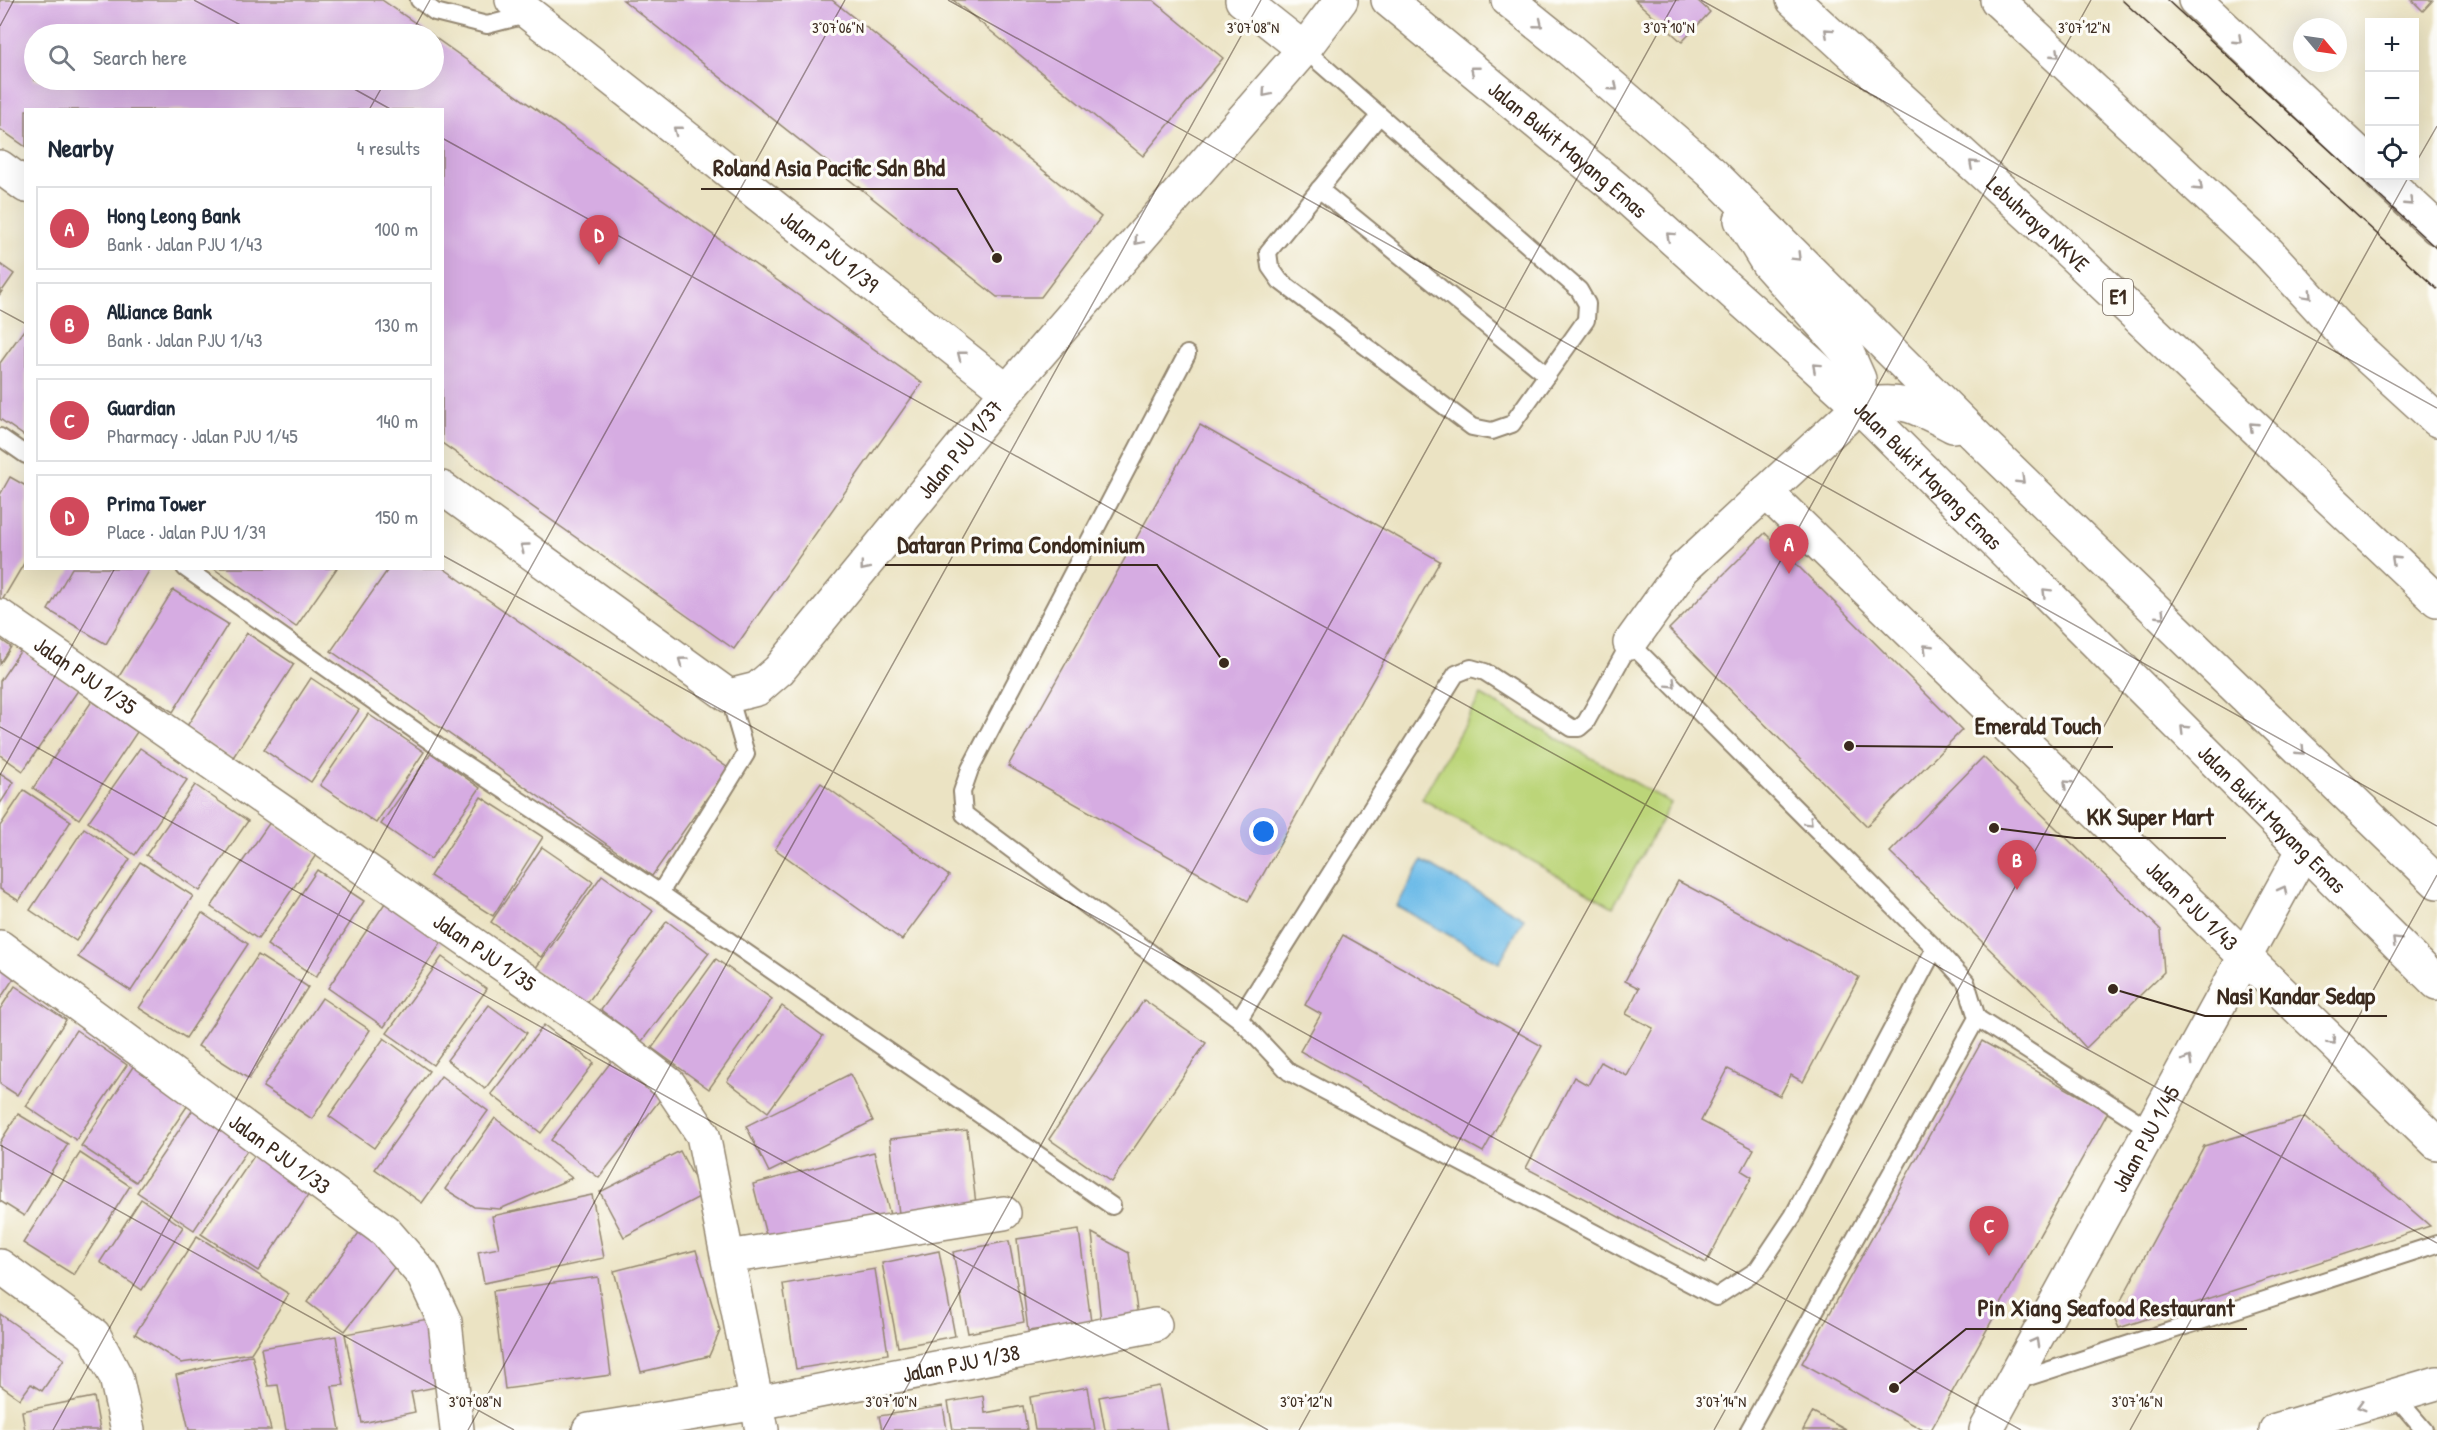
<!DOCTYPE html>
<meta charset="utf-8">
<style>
body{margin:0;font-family:"Patrick Hand",sans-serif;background:#f2f2f3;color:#1f2937}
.controls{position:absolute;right:18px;top:18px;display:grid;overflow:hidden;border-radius:0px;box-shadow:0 6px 24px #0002}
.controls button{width:54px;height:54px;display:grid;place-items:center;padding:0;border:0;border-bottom:2px solid #e0e1e3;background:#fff;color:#1f2937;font:30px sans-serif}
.compass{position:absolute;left:2293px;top:18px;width:54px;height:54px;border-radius:50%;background:#fff;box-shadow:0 6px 24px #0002;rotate:119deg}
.you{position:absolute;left:1264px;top:832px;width:21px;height:21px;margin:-15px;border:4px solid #fff;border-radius:50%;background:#1a73e8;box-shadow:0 0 0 9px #1a73e833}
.badge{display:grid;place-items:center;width:39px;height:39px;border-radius:50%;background:#d1495b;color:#fff;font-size:20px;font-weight:700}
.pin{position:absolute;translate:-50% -50px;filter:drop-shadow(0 2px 3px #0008)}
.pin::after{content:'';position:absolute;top:32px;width:21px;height:18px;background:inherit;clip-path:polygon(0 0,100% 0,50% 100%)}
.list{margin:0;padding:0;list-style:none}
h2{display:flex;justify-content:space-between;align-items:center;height:78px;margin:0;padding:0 24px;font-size:26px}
h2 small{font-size:20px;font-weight:400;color:#747a83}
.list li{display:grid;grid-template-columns:39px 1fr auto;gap:18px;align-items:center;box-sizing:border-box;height:84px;margin:0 12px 12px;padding:0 12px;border:2px solid #e0e1e3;border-radius:0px}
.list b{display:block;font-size:22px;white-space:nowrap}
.list p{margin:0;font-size:20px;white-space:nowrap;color:#747a83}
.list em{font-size:20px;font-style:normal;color:#747a83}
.icon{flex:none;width:33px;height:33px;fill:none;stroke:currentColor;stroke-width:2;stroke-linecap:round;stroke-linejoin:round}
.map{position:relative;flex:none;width:2437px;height:1430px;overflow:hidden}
.search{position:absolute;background:#fff;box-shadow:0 6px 24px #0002;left:24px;top:24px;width:420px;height:66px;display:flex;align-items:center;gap:15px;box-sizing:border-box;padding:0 21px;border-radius:33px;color:#747a83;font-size:22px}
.panel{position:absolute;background:#fff;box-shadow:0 6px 24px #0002;left:24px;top:108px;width:420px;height:462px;border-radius:0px}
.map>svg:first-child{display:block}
</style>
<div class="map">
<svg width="2437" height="1430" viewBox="0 0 2437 1430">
<rect width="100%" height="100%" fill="#fdfcf7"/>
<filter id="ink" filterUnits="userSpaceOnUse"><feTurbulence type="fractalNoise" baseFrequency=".0167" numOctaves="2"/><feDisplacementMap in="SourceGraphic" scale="12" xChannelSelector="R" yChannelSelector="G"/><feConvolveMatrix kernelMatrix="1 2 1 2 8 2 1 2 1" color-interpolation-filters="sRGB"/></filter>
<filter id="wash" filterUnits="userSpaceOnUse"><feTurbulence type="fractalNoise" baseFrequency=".008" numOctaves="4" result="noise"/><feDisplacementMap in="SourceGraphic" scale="24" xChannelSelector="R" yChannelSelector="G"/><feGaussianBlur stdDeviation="1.35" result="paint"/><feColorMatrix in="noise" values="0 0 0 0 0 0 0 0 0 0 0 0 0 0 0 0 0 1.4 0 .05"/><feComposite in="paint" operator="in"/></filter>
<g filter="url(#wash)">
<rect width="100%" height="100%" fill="#ebe3c3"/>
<polygon fill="#bcd579" stroke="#7c804c" stroke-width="1.5" points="1481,695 1671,803 1613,907 1422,799"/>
<polygon fill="#6ebce8" stroke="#547383" stroke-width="1.5" points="1422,861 1524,918 1499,963 1397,906"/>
<g id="blocks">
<g fill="#d6ace2">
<polygon points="0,0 382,0 431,34 34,34 34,80 434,80 434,37 922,383 734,649 442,443 442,110 26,110 26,147 0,129"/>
<polygon points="623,0 832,0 1101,217 1041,297 997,297"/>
<polygon points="953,0 1153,0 1223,58 1143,156"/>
<polygon points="1635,0 1697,0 1710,12 1682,42"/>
<polygon points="2412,0 2433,0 2423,11"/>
<polygon points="0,264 14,274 0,294"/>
<polygon points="26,327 26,437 0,419 0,363"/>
<polygon points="1200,425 1440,561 1248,901 1008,766"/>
<polygon points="10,477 26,486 26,560 0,604 0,495"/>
<polygon points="1765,533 1962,730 1867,826 1669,629"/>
<polygon points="72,568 145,568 149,571 106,644 48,610"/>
<polygon points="213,568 337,568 296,627"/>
<polygon points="389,568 443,568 728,768 652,876 331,651"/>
<polygon points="173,590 228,624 173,712 118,678"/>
<polygon points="247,633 294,664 232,759 185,729"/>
<polygon points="0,639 11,647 0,664"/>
<polygon points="21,650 79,689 23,771 0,755 0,681"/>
<polygon points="311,678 359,710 311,782 264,750"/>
<polygon points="92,701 137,732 79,819 33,788"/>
<polygon points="368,714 424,752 376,823 320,785"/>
<polygon points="140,748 187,780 135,855 88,822"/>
<polygon points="431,753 480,788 431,859 381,824"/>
<polygon points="1983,757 2161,930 2164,972 2086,1048 2053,1011 1890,852"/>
<polygon points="0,773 14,782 0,804"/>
<polygon points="821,783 949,876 902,940 775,849"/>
<polygon points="195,785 248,821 200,891 146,855"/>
<polygon points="24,790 71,821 19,901 0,889 0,826"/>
<polygon points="481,797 543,837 493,916 430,876"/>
<polygon points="270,822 316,855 258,939 211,907"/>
<polygon points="84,828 130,859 76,941 30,910"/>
<polygon points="542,847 593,882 541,957 491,922"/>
<polygon points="140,862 193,896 131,991 78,957"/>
<polygon points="317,870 364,901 316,977 267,945"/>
<polygon points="602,875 653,911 586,1005 535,969"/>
<polygon points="1678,881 1859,977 1803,1082 1791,1075 1780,1096 1728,1069 1701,1121 1754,1149 1742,1171 1752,1177 1706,1263 1526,1168 1574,1077 1588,1085 1601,1062 1627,1076 1653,1028 1626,1014 1639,988 1625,981"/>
<polygon points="385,903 442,942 384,1027 328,988"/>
<polygon points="202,913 248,944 186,1038 139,1008"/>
<polygon points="667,921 709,953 642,1041 601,1010"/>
<polygon points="1343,935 1542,1046 1483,1152 1300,1051 1321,1014 1305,1005"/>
<polygon points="258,955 308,987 249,1079 198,1046"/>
<polygon points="442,957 487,989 433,1065 387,1033"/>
<polygon points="716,959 772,999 709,1089 652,1048"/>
<polygon points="0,960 18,972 0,999"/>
<polygon points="15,986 66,1020 17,1095 0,1084 0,1009"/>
<polygon points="322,998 370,1030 312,1119 263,1087"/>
<polygon points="1144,1000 1206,1043 1111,1182 1049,1139"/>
<polygon points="489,1005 527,1033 485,1089 447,1060"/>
<polygon points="782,1006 823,1036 768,1112 727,1081"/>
<polygon points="544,1025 594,1063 541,1133 491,1094"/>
<polygon points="76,1030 127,1065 76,1140 26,1106"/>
<polygon points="384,1038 429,1071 374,1148 329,1116"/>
<polygon points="1982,1041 2108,1112 1931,1430 1923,1430 1802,1363"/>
<polygon points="614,1058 663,1096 599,1178 551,1140"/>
<polygon points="136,1062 192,1099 136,1182 81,1146"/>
<polygon points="850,1074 873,1121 769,1172 746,1126"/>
<polygon points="441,1076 488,1111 422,1203 375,1169"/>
<polygon points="196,1105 252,1143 194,1230 137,1192"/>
<polygon points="18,1114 68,1144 24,1216 0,1201 0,1142"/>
<polygon points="2305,1117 2430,1226 2119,1328 2113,1315 2204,1146"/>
<polygon points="495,1118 572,1178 500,1209 474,1207 445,1189"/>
<polygon points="967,1130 977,1212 900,1222 890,1139"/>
<polygon points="260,1147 315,1185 258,1271 201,1234"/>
<polygon points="680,1151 703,1195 624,1237 600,1192"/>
<polygon points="874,1152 890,1215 769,1247 753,1184"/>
<polygon points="80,1153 130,1186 74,1275 23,1243"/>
<polygon points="592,1195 604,1258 484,1283 478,1252 499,1248 492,1216"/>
<polygon points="141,1199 183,1227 142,1290 100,1262"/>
<polygon points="361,1230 400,1260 345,1331 307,1302"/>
<polygon points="1079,1230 1091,1322 1028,1331 1017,1239"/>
<polygon points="1092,1233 1129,1253 1138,1317 1101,1322"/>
<polygon points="197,1236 289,1294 251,1353 181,1363 135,1334"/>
<polygon points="1009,1241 1024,1322 968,1333 953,1252"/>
<polygon points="696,1250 720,1331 709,1356 641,1372 614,1271"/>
<polygon points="939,1251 955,1336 898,1347 882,1263"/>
<polygon points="875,1269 888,1354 796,1369 783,1284"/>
<polygon points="598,1277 611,1375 505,1389 493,1291"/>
<polygon points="0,1314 64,1359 42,1391 31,1384 20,1399 0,1385"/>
<polygon points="428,1319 441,1386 411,1392 415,1412 362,1423 345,1334"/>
<polygon points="336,1336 344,1385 332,1386 340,1430 286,1430 278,1385 268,1386 261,1348"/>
<polygon points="252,1355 271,1430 189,1430 176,1375"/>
<polygon points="1159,1386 1167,1430 1105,1430 1099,1397"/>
<polygon points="1088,1387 1095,1430 1035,1430 1030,1397"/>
<polygon points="983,1396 985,1413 1023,1406 1027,1430 953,1430 948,1402"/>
<polygon points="94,1397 100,1430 25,1430 22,1411"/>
<polygon points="943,1406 947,1430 882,1430 879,1416"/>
<polygon points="1813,1412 1846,1430 1803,1430"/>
</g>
</g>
</g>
<g filter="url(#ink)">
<use href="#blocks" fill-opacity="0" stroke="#938670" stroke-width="1.5"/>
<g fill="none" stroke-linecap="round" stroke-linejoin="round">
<defs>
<g id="lane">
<polyline points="419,0 435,12 487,25 530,14"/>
<polyline points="1304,49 1579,290 1587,304 1586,320 1512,424 1492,431 1472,427 1280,281 1270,267 1268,252 1379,116"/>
<polyline points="1319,189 1547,375"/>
<polyline points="1187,354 970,769 962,792 964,814 1239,1019 1289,1072 1716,1297 1757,1270 1793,1216 1935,948"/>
<polyline points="0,437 26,455"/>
<polyline points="185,568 437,746 660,893 1112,1206"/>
<polyline points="660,893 746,754 729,696"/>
<polyline points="1977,1018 2151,1130"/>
<polyline points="1239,1019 1456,674 1471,668 1485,672 1572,728 1579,728 1586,722 1630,643 1935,948 1966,982 1977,1018 1749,1430"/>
<polyline points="2013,1382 2437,1244"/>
<polyline points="2395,1396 2424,1430"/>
</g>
<g id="street">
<path id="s1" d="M512 0 1007 391"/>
<polyline points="1242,0 1304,49"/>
<polyline points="2195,0 2370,164"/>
<polyline points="0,167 26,186"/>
<polyline points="2381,176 2437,228"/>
<path id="s2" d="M442 488 729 696 757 689 779 670 1007 391 1304 49 1341 0"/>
<path id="s3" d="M1766 492 2437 1143"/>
<path id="s4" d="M0 616 616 1043 669 1084 703 1135 762 1430"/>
<polyline points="1630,643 1683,569 1859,406"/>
<path id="s5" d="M0 947 385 1231 423 1275 445 1322 457 1430"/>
<polyline points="728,1257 1004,1213"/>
<polyline points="0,1266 94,1335 116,1377 128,1430"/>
<path id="s6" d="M589 1430 758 1403 1155 1325"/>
</g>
<g id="secondary">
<path id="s7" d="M1388 0 1616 188 1859 406 2437 983"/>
<polyline points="1508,0 1569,49 1711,172 1979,439 2437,882"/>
<polyline points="1741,220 1768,264 1847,352 1859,379 1859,406"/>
<path d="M1859 406C1901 397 1917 407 1953 426"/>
<path id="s8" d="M1986 1430 2304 849"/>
<polyline points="2276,1430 2437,1383"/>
</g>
<g id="highway">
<path id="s9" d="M1793 0 2065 248 2437 600"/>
<polyline points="1997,0 2268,252 2347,338 2437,420"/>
</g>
</defs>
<use href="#lane" stroke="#938670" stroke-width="20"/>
<use href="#street" stroke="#938670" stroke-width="36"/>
<use href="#secondary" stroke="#938670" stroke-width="36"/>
<use href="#highway" stroke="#938670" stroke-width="36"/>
<use href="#lane" stroke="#fff" stroke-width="16"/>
<use href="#street" stroke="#fff" stroke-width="33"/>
<use href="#secondary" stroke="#fff" stroke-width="33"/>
<use href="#highway" stroke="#fff" stroke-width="33"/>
<g stroke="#3b2a1e" stroke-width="1.5">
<polyline points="2122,0 2437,289"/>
<polyline points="2167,0 2437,249"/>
</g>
</g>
<defs><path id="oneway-chevron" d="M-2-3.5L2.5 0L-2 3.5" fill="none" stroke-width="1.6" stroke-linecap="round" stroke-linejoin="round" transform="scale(1.5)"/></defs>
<g stroke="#a79f9a">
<use href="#oneway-chevron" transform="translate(1539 24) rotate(39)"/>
<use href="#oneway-chevron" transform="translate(1828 32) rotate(-138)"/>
<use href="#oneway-chevron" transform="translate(2238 40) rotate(43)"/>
<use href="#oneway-chevron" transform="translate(2056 54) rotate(43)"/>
<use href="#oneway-chevron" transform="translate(1474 70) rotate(-141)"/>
<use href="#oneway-chevron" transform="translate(1614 87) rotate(41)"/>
<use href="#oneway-chevron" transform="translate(1266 93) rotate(131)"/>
<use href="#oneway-chevron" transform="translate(677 130) rotate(-142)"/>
<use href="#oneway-chevron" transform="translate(1973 164) rotate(-138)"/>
<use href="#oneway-chevron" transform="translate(2199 187) rotate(43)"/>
<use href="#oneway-chevron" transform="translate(2409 202) rotate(43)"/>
<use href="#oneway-chevron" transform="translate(1670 236) rotate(-138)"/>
<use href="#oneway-chevron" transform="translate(1138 241) rotate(131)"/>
<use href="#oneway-chevron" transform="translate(1797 257) rotate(45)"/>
<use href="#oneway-chevron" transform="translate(2308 295) rotate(47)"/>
<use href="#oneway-chevron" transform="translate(961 355) rotate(-142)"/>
<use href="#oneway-chevron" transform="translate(1816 367) rotate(-138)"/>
<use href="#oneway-chevron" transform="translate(2253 426) rotate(-137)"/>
<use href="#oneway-chevron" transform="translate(2021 480) rotate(44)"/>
<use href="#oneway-chevron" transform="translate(524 547) rotate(-144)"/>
<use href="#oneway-chevron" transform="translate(2395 560) rotate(-137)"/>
<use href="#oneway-chevron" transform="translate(864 567) rotate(129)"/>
<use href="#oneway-chevron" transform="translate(2046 592) rotate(-135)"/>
<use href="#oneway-chevron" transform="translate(2161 615) rotate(44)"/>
<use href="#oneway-chevron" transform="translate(1927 648) rotate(-136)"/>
<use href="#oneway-chevron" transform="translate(682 661) rotate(-144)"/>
<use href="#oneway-chevron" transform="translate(1672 684) rotate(45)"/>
<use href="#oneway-chevron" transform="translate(2184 729) rotate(-135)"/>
<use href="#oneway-chevron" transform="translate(2301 751) rotate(44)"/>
<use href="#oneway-chevron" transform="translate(2067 784) rotate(-136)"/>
<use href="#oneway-chevron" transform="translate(1809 822) rotate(45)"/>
<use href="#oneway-chevron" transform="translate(2283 890) rotate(-62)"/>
<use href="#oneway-chevron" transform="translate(2396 941) rotate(-135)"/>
<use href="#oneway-chevron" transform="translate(2332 1041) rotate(44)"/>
<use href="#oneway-chevron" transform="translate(2188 1060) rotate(-62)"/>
<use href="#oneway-chevron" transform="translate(2035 1342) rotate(-61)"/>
<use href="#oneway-chevron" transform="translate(2361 1406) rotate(164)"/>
</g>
</g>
<path fill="none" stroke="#3b2a1e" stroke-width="1.5" stroke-opacity="0.45" d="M194 0 257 34M948 0 2437 826M1701 0 2437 408M0 26 14 0M411 34 430 0M338 80 392 110M369 110 386 80M442 138 2437 1243M2414 166 2437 126M0 310 26 324M442 555 2021 1430M0 727 1268 1430M0 775 115 568M0 1145 514 1430M53 1430 845 0M468 1430 1261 0M883 1430 1676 0M1299 1430 2091 0M1714 1430 2409 176M2130 1430 2437 875"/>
<g text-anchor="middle" stroke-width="6" stroke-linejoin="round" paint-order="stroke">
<rect fill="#fdfcf7" stroke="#75695f" stroke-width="1.5" x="2103" y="279" width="30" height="36" rx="4.5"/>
<g font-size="21" font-weight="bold" fill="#3b2a1e">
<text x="2118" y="304">E1</text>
</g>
<g font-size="22" fill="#3b2a1e" stroke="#fdfcf7">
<text dy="8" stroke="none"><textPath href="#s7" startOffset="234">Jalan Bukit Mayang Emas</textPath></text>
<text dy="8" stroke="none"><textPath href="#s9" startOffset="332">Lebuhraya NKVE</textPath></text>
<text dy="8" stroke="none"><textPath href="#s1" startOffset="405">Jalan PJU 1/39</textPath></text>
<text dy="8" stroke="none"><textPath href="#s2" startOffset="698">Jalan PJU 1/37</textPath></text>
<text dy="8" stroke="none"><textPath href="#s7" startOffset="720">Jalan Bukit Mayang Emas</textPath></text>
<text dy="8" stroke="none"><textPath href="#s4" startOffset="104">Jalan PJU 1/35</textPath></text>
<text dy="8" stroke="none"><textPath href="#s7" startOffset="1206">Jalan Bukit Mayang Emas</textPath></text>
<text dy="8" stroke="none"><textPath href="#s3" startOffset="594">Jalan PJU 1/43</textPath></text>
<text dy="8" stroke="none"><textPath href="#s4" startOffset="590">Jalan PJU 1/35</textPath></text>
<text dy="8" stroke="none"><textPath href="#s8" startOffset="332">Jalan PJU 1/45</textPath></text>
<text dy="8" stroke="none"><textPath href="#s5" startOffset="348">Jalan PJU 1/33</textPath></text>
<text dy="8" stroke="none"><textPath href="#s6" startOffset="378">Jalan PJU 1/38</textPath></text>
</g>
</g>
<g font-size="15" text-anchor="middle" fill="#3b2a1e" stroke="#fdfcf7" stroke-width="6" stroke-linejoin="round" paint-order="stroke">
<text x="838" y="33">3°07'06"N</text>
<text x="1253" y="33">3°07'08"N</text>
<text x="1669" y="33">3°07'10"N</text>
<text x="2084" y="33">3°07'12"N</text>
<text x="475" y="1407">3°07'08"N</text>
<text x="891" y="1407">3°07'10"N</text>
<text x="1306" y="1407">3°07'12"N</text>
<text x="1721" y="1407">3°07'14"N</text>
<text x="2137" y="1407">3°07'16"N</text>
</g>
<path fill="none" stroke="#3b2a1e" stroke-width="2" d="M997 258L957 189H701M1224 663L1157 565H885M1849 746L1962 747H2113M1994 828L2075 838H2226M2113 989L2205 1016H2387M1894 1388L1966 1329H2247"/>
<g fill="#3b2a1e" stroke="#fdfcf7" stroke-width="2">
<circle cx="997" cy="258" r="6"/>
<circle cx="1224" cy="663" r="6"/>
<circle cx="1849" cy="746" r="6"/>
<circle cx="1994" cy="828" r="6"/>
<circle cx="2113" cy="989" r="6"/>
<circle cx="1894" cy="1388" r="6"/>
</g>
<g font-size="24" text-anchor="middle" font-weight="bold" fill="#3b2a1e" stroke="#fdfcf7" stroke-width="6" stroke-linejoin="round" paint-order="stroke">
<text x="829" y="176">Roland Asia Pacific Sdn Bhd</text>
<text x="1021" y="553">Dataran Prima Condominium</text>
<text x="2038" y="734">Emerald Touch</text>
<text x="2150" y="825">KK Super Mart</text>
<text x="2296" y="1004">Nasi Kandar Sedap</text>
<text x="2106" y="1316">Pin Xiang Seafood Restaurant</text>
</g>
</svg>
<div class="controls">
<button>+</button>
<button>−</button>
<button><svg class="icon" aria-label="locate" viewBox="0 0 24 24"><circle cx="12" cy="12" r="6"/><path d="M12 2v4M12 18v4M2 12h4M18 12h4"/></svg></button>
</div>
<svg class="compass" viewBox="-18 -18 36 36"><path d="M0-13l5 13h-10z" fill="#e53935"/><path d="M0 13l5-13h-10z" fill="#747a83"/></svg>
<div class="you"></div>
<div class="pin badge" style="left:1789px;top:574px">A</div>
<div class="pin badge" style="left:2017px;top:890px">B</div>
<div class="pin badge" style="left:1989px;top:1256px">C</div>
<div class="pin badge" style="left:599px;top:265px">D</div>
<div class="search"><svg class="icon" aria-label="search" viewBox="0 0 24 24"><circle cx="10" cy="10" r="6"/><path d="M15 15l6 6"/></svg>Search here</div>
<section class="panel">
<h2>Nearby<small>4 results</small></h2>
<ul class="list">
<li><span class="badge">A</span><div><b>Hong Leong Bank</b><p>Bank · Jalan PJU 1/43</p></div><em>100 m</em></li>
<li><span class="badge">B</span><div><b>Alliance Bank</b><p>Bank · Jalan PJU 1/43</p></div><em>130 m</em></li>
<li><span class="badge">C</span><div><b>Guardian</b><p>Pharmacy · Jalan PJU 1/45</p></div><em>140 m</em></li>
<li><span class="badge">D</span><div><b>Prima Tower</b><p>Place · Jalan PJU 1/39</p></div><em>150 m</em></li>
</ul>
</section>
</div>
